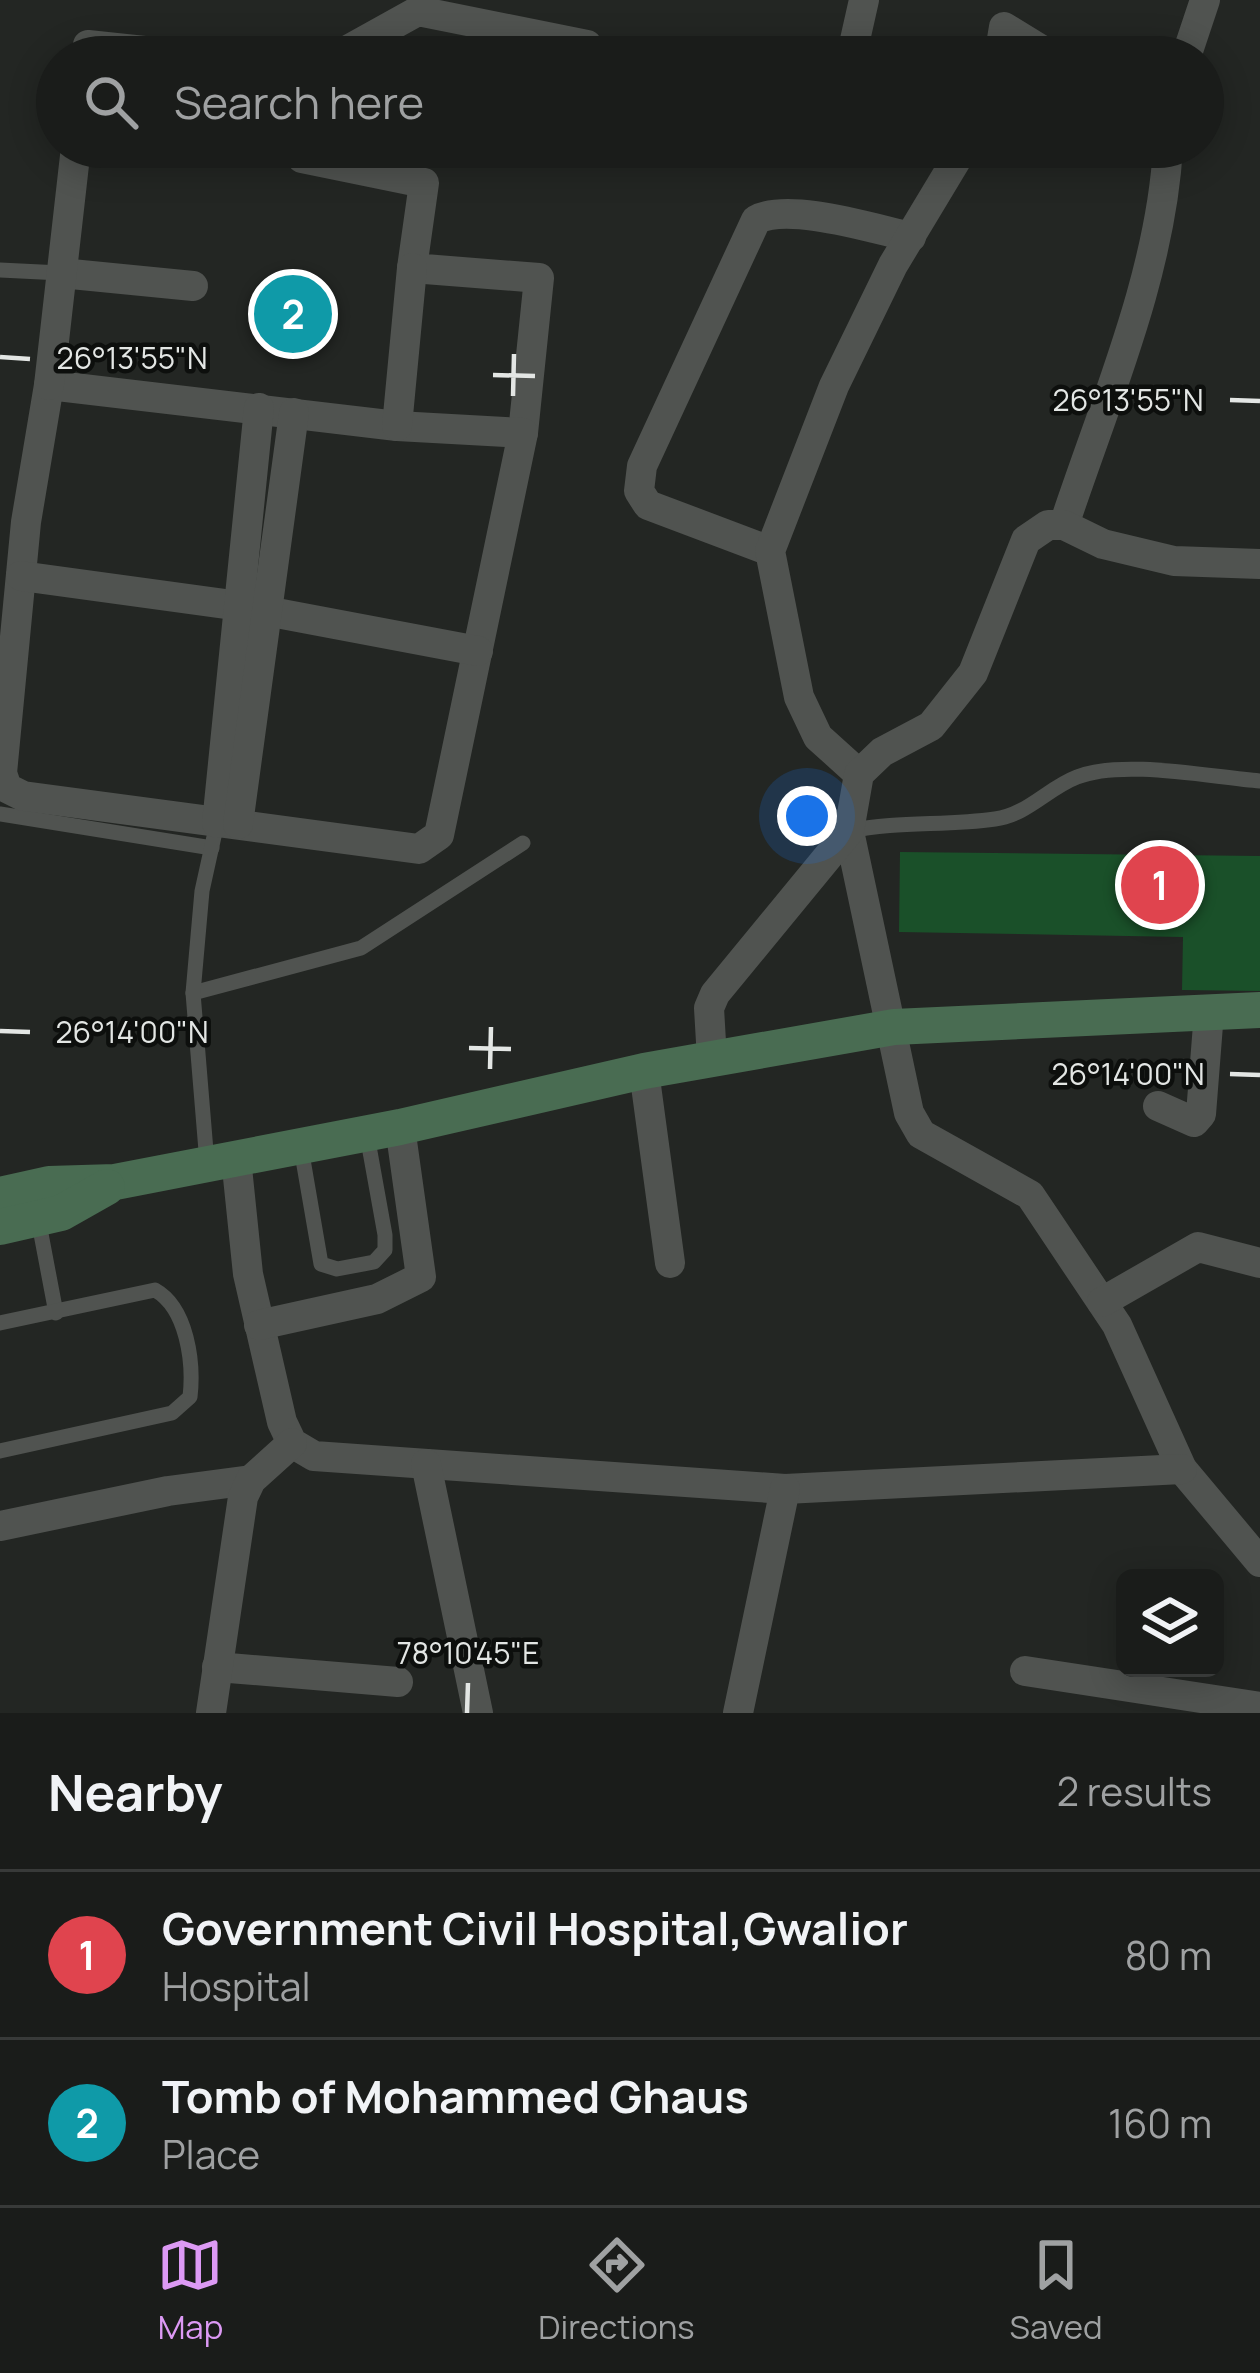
<!DOCTYPE html>
<meta charset="utf-8">
<style>
body{margin:0;font-family:Manrope,sans-serif;background:#272927;color:#f1f3f6}
.controls{position:absolute;right:36px;bottom:36px;display:grid;overflow:hidden;border-radius:18px;box-shadow:0 6px 30px #0003}
.controls button{width:108px;height:108px;display:grid;place-items:center;padding:0;border:0;border-bottom:3px solid #383a39;background:#1a1c1a;color:#f1f3f6;font:60px sans-serif}
.you{position:absolute;left:807px;top:816px;width:42px;height:42px;margin:-30px;border:9px solid #fff;border-radius:50%;background:#1a73e8;box-shadow:0 0 0 18px #1a73e833}
.badge{display:grid;place-items:center;width:78px;height:78px;border-radius:50%;background:#dc99f4;color:#fff;font-size:39px;font-weight:700}
.pin{position:absolute;translate:-50% -50%;border:6px solid #fff;box-shadow:0 3px 12px #0006}
.list{margin:0;padding:0;list-style:none}
h2{display:flex;justify-content:space-between;align-items:center;height:156px;margin:0;padding:0 48px;font-size:51px}
h2 small{font-size:39px;font-weight:400;color:#9fa1a2}
.list li{display:grid;grid-template-columns:78px 1fr auto;gap:36px;align-items:center;box-sizing:border-box;height:168px;padding:0 48px;border-top:3px solid #383a39}
.list b{display:block;font-size:45px;white-space:nowrap}
.list p{margin:0;font-size:39px;white-space:nowrap;color:#9fa1a2}
.list em{font-size:39px;font-style:normal;color:#9fa1a2}
.icon{flex:none;width:66px;height:66px;fill:none;stroke:currentColor;stroke-width:2;stroke-linecap:round;stroke-linejoin:round}
.map{position:relative;flex:none;width:1260px;height:1713px;overflow:hidden}
.search{position:absolute;background:#1a1c1a;box-shadow:0 6px 30px #0003;left:36px;right:36px;top:36px;height:132px;display:flex;align-items:center;gap:30px;box-sizing:border-box;padding:0 42px;border-radius:66px;color:#9fa1a2;font-size:45px}
.sheet{height:492px;background:#1a1c1a}
nav{display:flex;justify-content:space-around;align-items:center;box-sizing:border-box;height:168px;border-top:3px solid #383a39;background:#1a1c1a;font-size:33px;color:#9fa1a2}
nav a{display:grid;justify-items:center;gap:6px}
nav .on{color:#dc99f4}
.map>svg:first-child{display:block}
</style>
<div class="map">
<svg width="1260" height="1713" viewBox="0 0 1260 1713">
<rect width="100%" height="100%" fill="#232623"/>
<polygon fill="#1a5029" points="900,852 1260,856 1260,991 1182,990 1183,937 899,932"/>
<g fill="none" stroke-linecap="round" stroke-linejoin="round">
<g stroke="#505350" stroke-width="15">
<polyline points="0,270 61,273"/>
<polyline points="0,814 212,848"/>
<path d="M849 831C898 821 946 826 995 819 1027 815 1048 788 1077 777 1122 759 1210 777 1260 781"/>
<polyline points="193,993 361,948 523,843"/>
<polyline points="301,1148 321,1264 337,1269 374,1262 385,1250 385,1235 367,1135"/>
<polyline points="207,1163 193,993 202,891 217,823"/>
<polyline points="38,1218 56,1313"/>
<path d="M0 1323 155 1290C187 1308 194 1362 190 1397L172 1413 0 1451"/>
</g>
<g stroke="#505350" stroke-width="30">
<polyline points="855,40 864,0"/>
<polyline points="87,57 88,45 201,57"/>
<polyline points="335,57 418,11 587,45 584,57"/>
<polyline points="999,57 1004,27 1053,57"/>
<polyline points="1186,57 1205,0"/>
<polyline points="304,147 302,158 424,183 412,268 539,278 523,433"/>
<polyline points="61,273 193,286"/>
<polygon points="49,385 397,426 523,433 439,835 419,849 23,796 7,788 2,773 26,522"/>
<polyline points="49,385 76,147"/>
<polyline points="397,426 412,268"/>
<path d="M1064 525C1104 404 1161 275 1168 147"/>
<path d="M770 551 648 505 639 491 642 466 756 220C788 202 874 229 911 237"/>
<polyline points="21,576 240,606 478,651"/>
<polyline points="859,774 818,737 799,697 770,551 834,386 893,265 964,147"/>
<polyline points="217,823 259,408"/>
<polyline points="238,824 294,413"/>
<polyline points="849,831 909,1113 921,1134 1030,1195 1117,1325 1182,1469 1260,1562"/>
<polyline points="712,1059 709,1008 715,994 849,831 859,774 882,752 931,726 973,673 1026,540 1048,525 1064,525 1103,544 1174,561 1260,564"/>
<polyline points="644,1071 670,1263"/>
<polyline points="1158,1106 1194,1122 1201,1114 1209,1012"/>
<polyline points="236,1158 248,1274 282,1422 292,1443 314,1456 785,1489 1182,1469"/>
<polyline points="1102,1302 1198,1247 1260,1263"/>
<polyline points="259,1325 377,1299 421,1277 400,1127"/>
<polyline points="426,1464 478,1713"/>
<polyline points="0,1526 168,1491 251,1480"/>
<polyline points="217,1667 398,1682"/>
<polyline points="1025,1671 1260,1707"/>
<polyline points="211,1713 243,1497 251,1480 292,1443"/>
<polyline points="738,1713 785,1489"/>
</g>
<g stroke="#496c52" stroke-width="36">
<polyline points="0,1195 49,1184 115,1182 400,1127 644,1071 894,1027 1260,1010"/>
<polyline points="0,1227 61,1213 107,1187"/>
</g>
</g>
<path fill="none" stroke="#e3e6e4" stroke-width="4.5" d="M0 357 30 359M493 375 535 376M513 396 514 354M1230 400 1260 401M0 1031 30 1032M469 1048 511 1049M490 1069 491 1027M1230 1074 1260 1075M467 1713 468 1683"/>
<g font-size="30" text-anchor="middle" fill="#e3e6e4" stroke="#0d0f0d" stroke-width="9" stroke-linejoin="round" paint-order="stroke">
<text x="132" y="369">26°13'55"N</text>
<text x="1128" y="411">26°13'55"N</text>
<text x="132" y="1043">26°14'00"N</text>
<text x="1128" y="1085">26°14'00"N</text>
<text x="468" y="1664">78°10'45"E</text>
</g>
</svg>
<div class="controls">
<button><svg class="icon" aria-label="layers" viewBox="0 0 24 24"><path d="M12 4l9 5-9 5-9-5zM3 14l9 5 9-5"/></svg></button>
</div>
<div class="you"></div>
<div class="pin badge" style="left:1160px;top:885px;background:#e0444e">1</div>
<div class="pin badge" style="left:293px;top:314px;background:#0f9aa8">2</div>
<div class="search"><svg class="icon" aria-label="search" viewBox="0 0 24 24"><circle cx="10" cy="10" r="6"/><path d="M15 15l6 6"/></svg>Search here</div>
</div>
<section class="sheet">
<h2>Nearby<small>2 results</small></h2>
<ul class="list">
<li><span class="badge" style="background:#e0444e">1</span><div><b>Government Civil Hospital,Gwalior</b><p>Hospital</p></div><em>80 m</em></li>
<li><span class="badge" style="background:#0f9aa8">2</span><div><b>Tomb of Mohammed Ghaus</b><p>Place</p></div><em>160 m</em></li>
</ul>
</section>
<nav>
<a class="on"><svg class="icon" aria-label="map" viewBox="0 0 24 24"><path d="M3 6l6-2 6 2 6-2v14l-6 2-6-2-6 2zM9 4v14M15 6v14"/></svg>Map</a>
<a><svg class="icon" aria-label="directions" viewBox="0 0 24 24"><path d="M12 3l9 9-9 9-9-9zM9 14v-3h6M13 9l2 2-2 2"/></svg>Directions</a>
<a><svg class="icon" aria-label="saved" viewBox="0 0 24 24"><path d="M7 4h10v16l-5-4-5 4z"/></svg>Saved</a>
</nav>
